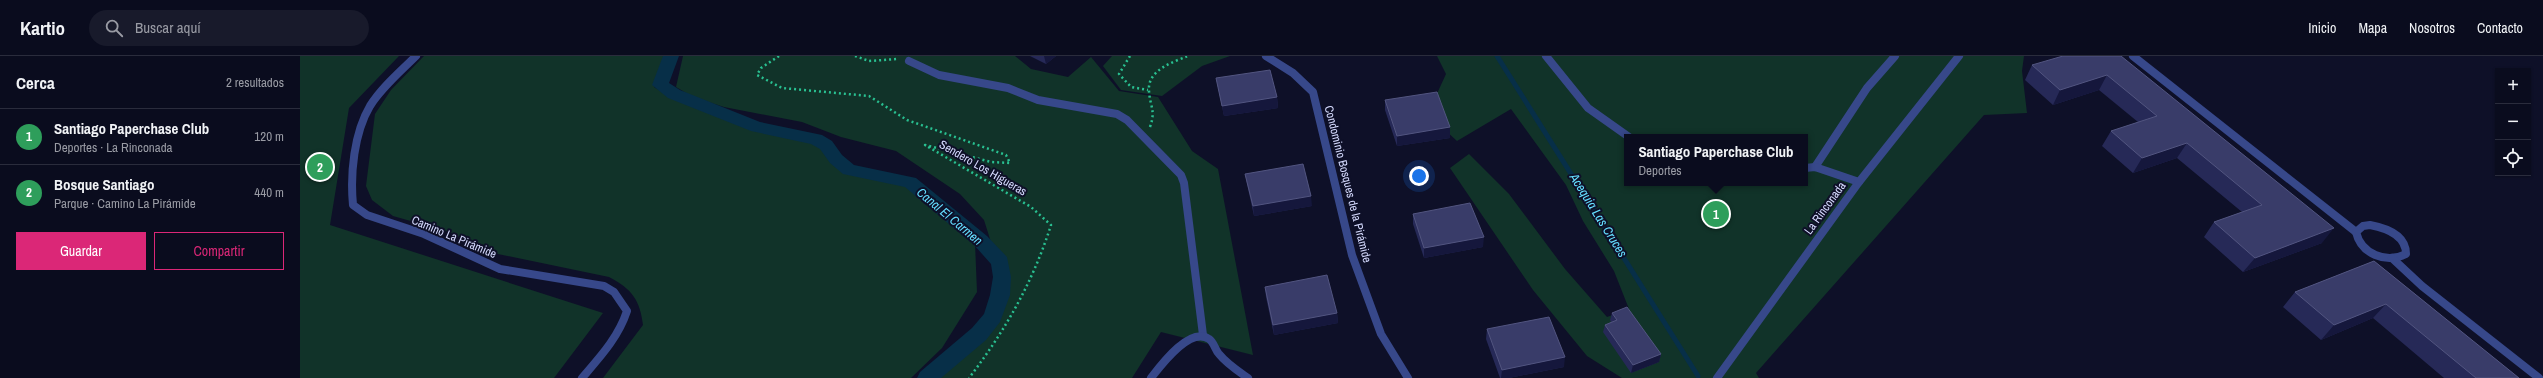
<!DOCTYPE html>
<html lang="es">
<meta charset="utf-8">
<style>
body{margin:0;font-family:"Archivo Narrow",sans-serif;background:#181a2b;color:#f1f3f6}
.controls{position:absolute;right:12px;top:12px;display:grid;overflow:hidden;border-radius:0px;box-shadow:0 1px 3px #0004}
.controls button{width:36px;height:36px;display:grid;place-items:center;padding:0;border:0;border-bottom:1px solid #2a2c3c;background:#0a0c1e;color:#f1f3f6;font:20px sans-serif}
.you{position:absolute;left:1119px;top:120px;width:14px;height:14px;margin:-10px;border:3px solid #fff;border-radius:50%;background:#1a73e8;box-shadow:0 0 0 6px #1a73e833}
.badge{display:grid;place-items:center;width:26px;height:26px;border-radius:50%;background:#db2777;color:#fff;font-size:13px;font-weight:700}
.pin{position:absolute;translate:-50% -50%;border:2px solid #fff;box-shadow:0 1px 4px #0006}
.popup{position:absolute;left:1324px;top:78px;width:184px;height:52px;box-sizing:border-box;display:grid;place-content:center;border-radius:0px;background:#0a0c1e;filter:drop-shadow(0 1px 3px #0005);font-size:13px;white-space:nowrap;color:#999ba4}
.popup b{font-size:15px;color:#f1f3f6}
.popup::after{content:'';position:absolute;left:50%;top:100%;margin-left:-8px;border:8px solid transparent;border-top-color:#0a0c1e}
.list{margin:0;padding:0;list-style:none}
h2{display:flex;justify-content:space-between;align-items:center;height:52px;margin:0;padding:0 16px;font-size:17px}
h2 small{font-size:13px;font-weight:400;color:#999ba4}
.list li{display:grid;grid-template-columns:26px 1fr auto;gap:12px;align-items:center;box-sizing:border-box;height:56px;padding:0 16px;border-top:1px solid #2a2c3c}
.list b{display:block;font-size:15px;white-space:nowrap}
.list p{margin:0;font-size:13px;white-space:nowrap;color:#999ba4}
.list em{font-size:13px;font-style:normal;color:#999ba4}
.actions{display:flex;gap:8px;padding:12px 16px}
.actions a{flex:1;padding:9px 0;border:1px solid #db2777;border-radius:0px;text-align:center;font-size:14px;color:#db2777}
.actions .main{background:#db2777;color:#fff}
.icon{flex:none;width:22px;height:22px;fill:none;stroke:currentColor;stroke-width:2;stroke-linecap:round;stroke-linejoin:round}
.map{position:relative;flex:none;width:2243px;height:322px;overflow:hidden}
header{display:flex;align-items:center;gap:24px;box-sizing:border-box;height:56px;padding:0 20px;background:#0a0c1e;border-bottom:1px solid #2a2c3c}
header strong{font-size:19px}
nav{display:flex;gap:22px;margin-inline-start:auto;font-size:14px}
.search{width:280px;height:36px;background:#181a2b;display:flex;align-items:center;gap:10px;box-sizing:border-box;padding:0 14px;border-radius:22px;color:#999ba4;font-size:15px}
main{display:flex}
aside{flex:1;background:#0a0c1e}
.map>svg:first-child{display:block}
</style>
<header>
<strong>Kartio</strong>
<div class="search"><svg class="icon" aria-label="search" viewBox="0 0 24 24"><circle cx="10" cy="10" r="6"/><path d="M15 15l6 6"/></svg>Buscar aquí</div>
<nav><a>Inicio</a><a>Mapa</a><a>Nosotros</a><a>Contacto</a></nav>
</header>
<main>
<aside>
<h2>Cerca<small>2 resultados</small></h2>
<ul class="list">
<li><span class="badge" style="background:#2e9e5b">1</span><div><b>Santiago Paperchase Club</b><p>Deportes · La Rinconada</p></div><em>120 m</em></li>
<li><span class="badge" style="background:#2e9e5b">2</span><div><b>Bosque Santiago</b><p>Parque · Camino La Pirámide</p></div><em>440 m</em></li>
</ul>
<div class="actions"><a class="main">Guardar</a><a>Compartir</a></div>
</aside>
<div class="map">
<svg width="2243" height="322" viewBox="0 0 2243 322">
<rect width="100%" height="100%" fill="#0e1028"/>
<g fill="#113329" fill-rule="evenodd">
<polygon points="0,0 99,0 49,52 30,169 303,257 254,322 0,322"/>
<path d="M124 0H366L354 31 370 41 452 74 505 79 555 111 593 119 618 136 675 187 677 236 642 292 611 322H303L343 269C340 244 332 233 309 221L193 197 146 175 93 160 72 144 66 130 75 58 91 34Z"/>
<polygon points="383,0 715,0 731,13 768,21 791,1 819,35 858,41 892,95 918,113 953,299 861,276 832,322 639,322 652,306 668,295 695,238 695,199 684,164 660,138 596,95 541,81 502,66 424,51 393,41 376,31"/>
<polygon points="812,0 930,0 902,10 862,40 821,34 803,10"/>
<path d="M1137 0H1724L1722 15 1727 57 1684 59 1456 317 1459 322H1322L1287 300 1233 234 1150 112 1169 98 1209 138 1265 213 1307 261 1329 253 1314 215 1283 165 1266 129 1211 53 1157 85 1132 62 1135 42 1146 18ZM1327 81H1505V127H1327Z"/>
</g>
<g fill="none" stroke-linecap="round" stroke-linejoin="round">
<polyline stroke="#072f48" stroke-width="5" points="1197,0 1398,320"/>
<polygon fill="#072f48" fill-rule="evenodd" points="363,0 379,0 369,27 380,34 460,66 522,79 532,85 542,99 554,109 616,122 687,180 707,201 711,221 710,239 700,266 686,284 641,322 617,322 620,316 672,272 684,258 690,239 693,221 691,208 675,190 605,131 543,118 530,107 520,93 511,88 451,75 368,42 352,29"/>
<g stroke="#29c091" stroke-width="2.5" stroke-dasharray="2 3" stroke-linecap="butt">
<path d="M479 0 461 12 457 19 482 32 569 40 607 64 706 99 710 107 691 106 625 89 731 151 751 169C733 226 705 275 669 322"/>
<polyline points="555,0 569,5 597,3"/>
<polyline points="830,0 819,18 831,31 848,34"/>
<path d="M850 71C856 54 850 51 849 35 847 14 873 6 888 0"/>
</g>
<g stroke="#37488a" stroke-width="8">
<polyline points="1246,0 1288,52 1329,81"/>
<polyline points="609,5 639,19 708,32 738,44 817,58 827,64 881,119 884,127 903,279"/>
<polyline points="1515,111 1567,32 1595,0"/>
<polyline points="1505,112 1515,111 1559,126"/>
</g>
<g stroke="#37488a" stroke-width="8">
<polyline points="966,0 993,17 1013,36 1052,199 1081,278 1108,322"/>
<polyline points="1833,0 2056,176"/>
<path d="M2070 169C2086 172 2106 179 2106 198 2086 208 2061 198 2056 176L2063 170Z"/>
<polyline points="2092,202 2122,230 2239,322"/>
<path d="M851 322C861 309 890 270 909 283 914 286 915 294 919 298 927 308 938 315 948 322"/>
<polyline points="1417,322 1559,126 1659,0"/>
</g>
<path stroke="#37488a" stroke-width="8" d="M116 0C100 16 82 31 70 50 54 77 50 118 53 149L67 159 124 178 200 213 304 230 314 236 327 255C318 282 300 301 282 322"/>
</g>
<g fill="#262957">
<polygon points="730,0 756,0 746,8"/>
<polygon points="1821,0 2022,187 1943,216 1904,181 1914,166 1942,156 1877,102 1833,117 1802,90 1811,75 1838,66 1799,34 1753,49 1725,24 1732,9"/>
<polygon points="916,22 977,41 978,52 924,60"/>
<polygon points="1085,44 1150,82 1097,90 1085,54"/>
<polygon points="945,118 1012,150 954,160 947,128"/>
<polygon points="1113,158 1183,191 1124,202 1113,168"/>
<polygon points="2074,205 2219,322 2144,322 2073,262 2021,284 1983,251 1995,236"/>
<polygon points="965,231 1037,257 1038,267 974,279 966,241"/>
<polygon points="1312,257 1361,298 1359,306 1331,317 1303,276 1305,269 1311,266 1310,264"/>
<polygon points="1187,273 1264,311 1209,322 1200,322 1186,283"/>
</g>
<g fill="#15173c">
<polygon points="744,0 756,0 746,8"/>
<polygon points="1807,19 1799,34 1753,49 1760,34"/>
<polygon points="977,41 978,52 924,60 922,50"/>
<polygon points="1150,71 1150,82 1097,90 1097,80"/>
<polygon points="1887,87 1877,102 1833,117 1842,102"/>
<polygon points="1011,140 1012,150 954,160 953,150"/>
<polygon points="2034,172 2022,187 1943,216 1955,202"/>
<polygon points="1184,181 1183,191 1124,202 1124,192"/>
<polygon points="2086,248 2073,262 2021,284 2034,269"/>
<polygon points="1037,257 1038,267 974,279 973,269"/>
<polygon points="1361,298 1359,306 1331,317 1333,309"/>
<polygon points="1265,301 1264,311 1209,322 1201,322 1202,314"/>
</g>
<g fill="#393c69" stroke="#525580">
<polygon points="1763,0 1821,0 2034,172 1955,202 1914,166 1962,149 1887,87 1842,102 1811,75 1857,60 1807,19 1760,34 1732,9"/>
<polygon points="970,14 977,41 922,50 916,22"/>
<polygon points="1137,36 1150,71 1097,80 1085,44"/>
<polygon points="1003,108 1011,140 953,150 945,118"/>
<polygon points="1170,147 1184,181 1124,192 1113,158"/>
<polygon points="2074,205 2219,322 2176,322 2086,248 2034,269 1995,236"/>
<polygon points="1027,219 1037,257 973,269 965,231"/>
<polygon points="1327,251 1361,298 1333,309 1305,269 1317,264 1312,257"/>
<polygon points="1249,261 1265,301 1202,314 1187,273"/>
</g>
<g text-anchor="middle" stroke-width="4" stroke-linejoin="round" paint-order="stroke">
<g font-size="12" fill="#d6dbff" stroke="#0e1028">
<text transform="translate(683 112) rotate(30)" y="4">Sendero Los Higueras</text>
<text transform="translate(1048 128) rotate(76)" y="4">Condominio Bosques de la Pirámide</text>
<text transform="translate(1525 152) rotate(-54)" y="4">La Rinconada</text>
<text transform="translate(154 181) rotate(23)" y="4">Camino La Pirámide</text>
</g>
<g font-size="13" font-style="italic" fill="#64deff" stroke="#0e1028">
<text transform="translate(1299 159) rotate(58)" y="5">Acequia Las Cruces</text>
<text transform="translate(650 160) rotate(40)" y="5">Canal El Carmen</text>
</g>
</g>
</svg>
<div class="controls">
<button>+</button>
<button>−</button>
<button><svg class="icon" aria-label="locate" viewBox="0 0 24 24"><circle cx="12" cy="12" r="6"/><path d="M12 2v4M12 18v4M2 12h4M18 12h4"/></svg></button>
</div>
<div class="you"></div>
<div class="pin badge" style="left:1416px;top:158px;background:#2e9e5b">1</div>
<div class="popup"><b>Santiago Paperchase Club</b>Deportes</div>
<div class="pin badge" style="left:20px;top:111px;background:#2e9e5b">2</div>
</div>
</main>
